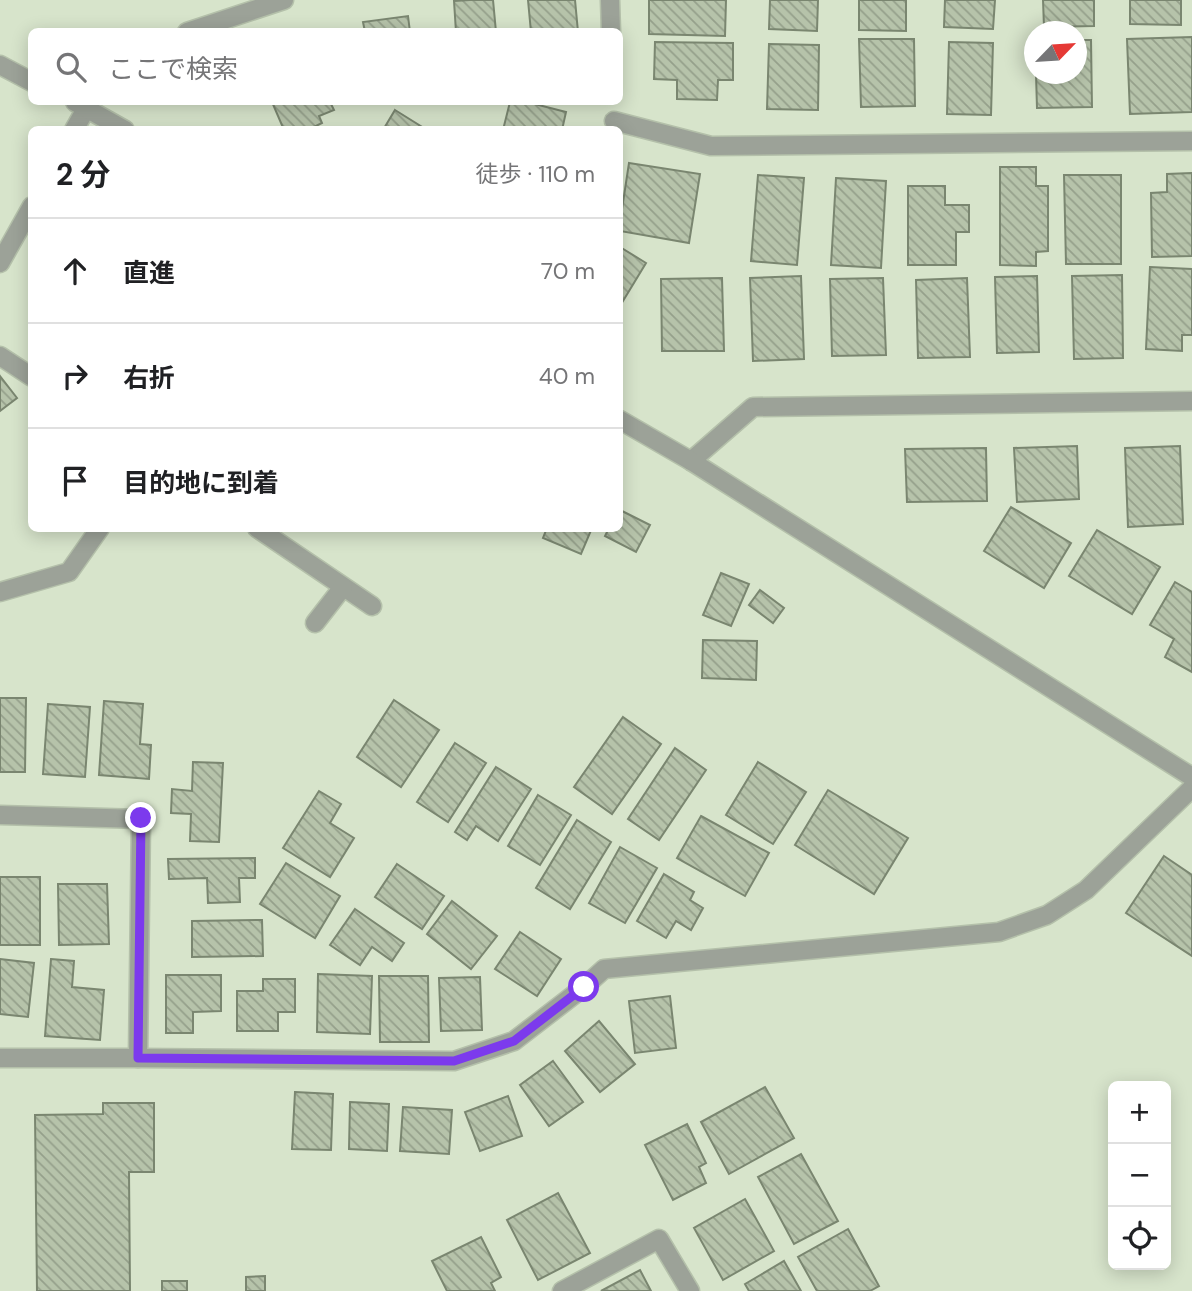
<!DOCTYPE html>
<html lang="ja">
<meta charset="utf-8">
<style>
body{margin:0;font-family:"DM Sans","Noto Sans JP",sans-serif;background:#f6f6f6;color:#202124}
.controls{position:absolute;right:21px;bottom:21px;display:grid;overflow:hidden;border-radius:10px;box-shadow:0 4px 18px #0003}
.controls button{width:63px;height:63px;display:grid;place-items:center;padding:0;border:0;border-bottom:2px solid #e0e0e0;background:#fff;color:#202124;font:35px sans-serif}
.compass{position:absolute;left:1024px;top:21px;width:63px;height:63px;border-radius:50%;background:#fff;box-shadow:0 4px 18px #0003;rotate:65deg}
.stop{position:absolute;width:21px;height:21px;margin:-16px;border:5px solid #7c3aed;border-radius:50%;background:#fff}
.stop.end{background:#7c3aed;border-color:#fff;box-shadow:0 2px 7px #0008}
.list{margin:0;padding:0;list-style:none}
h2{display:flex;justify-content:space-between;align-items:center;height:91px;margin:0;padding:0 28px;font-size:30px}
h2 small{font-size:23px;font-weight:400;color:#757577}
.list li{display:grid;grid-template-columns:46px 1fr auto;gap:21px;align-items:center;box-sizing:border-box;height:105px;padding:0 28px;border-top:2px solid #e0e0e0}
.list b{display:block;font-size:26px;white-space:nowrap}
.list em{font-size:23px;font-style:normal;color:#757577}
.icon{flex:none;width:38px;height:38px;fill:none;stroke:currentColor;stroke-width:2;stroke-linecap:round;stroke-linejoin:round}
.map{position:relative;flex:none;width:1192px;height:1291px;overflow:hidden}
.search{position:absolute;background:#fff;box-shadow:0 4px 18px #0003;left:28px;top:28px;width:595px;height:77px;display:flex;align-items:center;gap:18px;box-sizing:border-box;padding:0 24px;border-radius:10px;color:#757577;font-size:26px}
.panel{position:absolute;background:#fff;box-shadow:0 4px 18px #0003;left:28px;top:126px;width:595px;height:406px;border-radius:10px}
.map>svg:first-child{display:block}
</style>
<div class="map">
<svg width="1192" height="1291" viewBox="0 0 1192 1291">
<defs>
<pattern id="building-back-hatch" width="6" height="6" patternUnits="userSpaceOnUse" patternTransform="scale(1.75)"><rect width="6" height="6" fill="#b6c3aa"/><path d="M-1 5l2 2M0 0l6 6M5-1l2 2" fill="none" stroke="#95a08b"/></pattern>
</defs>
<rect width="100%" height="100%" fill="#d7e4cb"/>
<g fill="url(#building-back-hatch)" stroke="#7a8670" stroke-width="2">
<polygon points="470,0 493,0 496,32 456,32 454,1"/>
<polygon points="528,0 575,0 578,32 531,32"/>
<polygon points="649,0 726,0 725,36 649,34"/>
<polygon points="770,0 818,0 817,31 769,29"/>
<polygon points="859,0 906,0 906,31 859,30"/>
<polygon points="945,0 995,0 993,29 944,27"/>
<polygon points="1043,0 1094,0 1094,26 1044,27"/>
<polygon points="1130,0 1181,0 1181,25 1130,24"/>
<polygon points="408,16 410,32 365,32 363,22"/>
<polygon points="1192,37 1192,112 1130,114 1127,39"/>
<polygon points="859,39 914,39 915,106 861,107"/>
<polygon points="1076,40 1091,40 1092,107 1037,108 1036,74 1076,74"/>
<polygon points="655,42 733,43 733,80 718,80 717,100 677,99 677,80 654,79"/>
<polygon points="949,42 993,43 991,115 947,114"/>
<polygon points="769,44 819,45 818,110 767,109"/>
<polygon points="272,102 330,102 334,110 319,116 322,123 308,130 284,130"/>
<polygon points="510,102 527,102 566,112 562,130 503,130"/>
<polygon points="395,110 427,130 383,130"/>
<polygon points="629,163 700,174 689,243 620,231 620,222"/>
<polygon points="1000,167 1036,167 1036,186 1048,186 1048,251 1036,252 1036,266 1000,265"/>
<polygon points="1192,173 1192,256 1152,257 1151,193 1167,192 1167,174"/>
<polygon points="758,175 804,178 797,265 751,261"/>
<polygon points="1064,175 1121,175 1121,264 1066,264"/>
<polygon points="836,178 886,181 881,268 831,265"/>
<polygon points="908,186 945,186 945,205 969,205 969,232 956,232 956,265 908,265"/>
<polygon points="620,247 646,263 620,306"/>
<polygon points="1150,267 1192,269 1192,335 1182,335 1182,351 1146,349"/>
<polygon points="1122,275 1123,358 1074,359 1072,276"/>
<polygon points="801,276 804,359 753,361 750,278"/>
<polygon points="1037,276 1039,352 997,353 995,277"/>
<polygon points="722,278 724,351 662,351 661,279"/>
<polygon points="883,278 886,355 832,356 830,279"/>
<polygon points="967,278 970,357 918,358 916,280"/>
<polygon points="0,376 17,398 0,411"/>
<polygon points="1077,446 1079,499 1017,502 1014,448"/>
<polygon points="1180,446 1183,524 1128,527 1125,448"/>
<polygon points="986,448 987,501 907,502 905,449"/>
<polygon points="1011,507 1071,543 1044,588 984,551"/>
<polygon points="620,510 650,525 636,552 605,536 609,528 620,528"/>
<polygon points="547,528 592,528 581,554 543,538"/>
<polygon points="1097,530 1160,567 1132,614 1069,576"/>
<polygon points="721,573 749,584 731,626 703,615"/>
<polygon points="1175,582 1192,592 1192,672 1165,657 1174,639 1150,625"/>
<polygon points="760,590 784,608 773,623 749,605"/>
<polygon points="703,640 757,641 756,680 702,678"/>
<polygon points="0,698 26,698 25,772 0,772"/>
<polygon points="394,700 439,730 401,787 357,757"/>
<polygon points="104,701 143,704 140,744 151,745 149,779 99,775"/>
<polygon points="48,704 90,707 85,777 43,774"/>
<polygon points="623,717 661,744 612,814 574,787"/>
<polygon points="455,743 486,763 448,822 417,802"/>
<polygon points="675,748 706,770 659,840 628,819"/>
<polygon points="193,762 223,763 219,842 190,841 191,814 171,813 172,789 192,791"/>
<polygon points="758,762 806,792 773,844 726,815"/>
<polygon points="496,767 531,789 498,841 476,826 467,840 455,832"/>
<polygon points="828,790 908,838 874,894 795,845"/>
<polygon points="319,791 341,804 330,823 354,838 330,877 283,848"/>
<polygon points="538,795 571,815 540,865 508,846"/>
<polygon points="701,816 769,853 745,896 677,858"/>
<polygon points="577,820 611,842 570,909 536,888"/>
<polygon points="620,847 657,868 625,923 589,903"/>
<polygon points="1164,856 1192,875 1192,956 1126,913"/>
<polygon points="255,858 255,878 239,878 240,902 208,903 207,878 169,879 168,859"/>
<polygon points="286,863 340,896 315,938 260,904"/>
<polygon points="397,864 444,896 422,929 375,897"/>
<polygon points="664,874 694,892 690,900 703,908 691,930 676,921 666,938 637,921"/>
<rect x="0" y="877" width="40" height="68"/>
<polygon points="58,884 107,884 109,944 59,945"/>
<polygon points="452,901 497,936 471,969 427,934"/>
<polygon points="355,909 404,943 392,961 372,947 360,965 330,945"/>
<polygon points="262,920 263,956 192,957 192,921"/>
<polygon points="520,932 561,959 537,996 495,969"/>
<polygon points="0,959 34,963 28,1017 0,1014"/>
<polygon points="51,959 74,961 72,987 104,990 100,1040 45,1036"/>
<polygon points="318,974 372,976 370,1034 317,1032"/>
<polygon points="166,975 221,975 221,1011 193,1012 193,1033 166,1033"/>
<polygon points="379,976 428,976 429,1042 380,1042"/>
<polygon points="480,977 482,1030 441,1031 439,978"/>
<polygon points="263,979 295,979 295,1012 278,1012 278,1031 237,1031 237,991 263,991"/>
<polygon points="670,996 676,1048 635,1053 629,1001"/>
<polygon points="599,1021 635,1064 600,1092 565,1051"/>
<polygon points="553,1061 583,1102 549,1126 520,1085"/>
<polygon points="765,1087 794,1138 729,1174 701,1122"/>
<polygon points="295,1092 333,1094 331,1150 292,1149"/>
<polygon points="508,1096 522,1136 480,1151 465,1112"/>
<polygon points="350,1102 389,1104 387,1151 349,1149"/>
<polygon points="103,1103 154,1103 154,1172 129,1172 130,1291 37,1291 35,1115 103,1114"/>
<polygon points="403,1107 452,1110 449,1154 400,1151"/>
<polygon points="687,1124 706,1163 699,1167 706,1183 673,1200 645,1145"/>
<polygon points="801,1154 838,1221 794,1244 758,1177"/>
<polygon points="558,1193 590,1253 538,1280 507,1220"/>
<polygon points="745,1199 774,1251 723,1280 694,1228"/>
<polygon points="848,1229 879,1286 870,1291 817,1291 798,1257"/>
<polygon points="481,1237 501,1277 491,1283 495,1291 447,1291 432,1261"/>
<polygon points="784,1261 801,1291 749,1291 745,1284"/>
<polygon points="640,1270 651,1291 601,1291"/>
<polygon points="265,1276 265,1291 246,1291 246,1277"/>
<rect x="162" y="1281" width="25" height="10"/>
</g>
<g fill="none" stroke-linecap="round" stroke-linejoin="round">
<defs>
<g id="minor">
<polyline points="610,0 611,32"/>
<polyline points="187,32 284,0"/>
<polyline points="614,121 711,146 1192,141"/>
<polyline points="74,130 87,107"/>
<polyline points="0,263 32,206"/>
<polyline points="0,356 32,377"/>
<polyline points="691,461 753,407 1192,401"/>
<polyline points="257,528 372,606"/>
<polyline points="0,592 69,572 100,528"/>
<polyline points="315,623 343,587"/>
<polyline points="0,815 141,819 138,1058"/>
<polyline points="0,1058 138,1058 454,1061 514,1041 584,987 604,969 999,932 1047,915 1086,890 1192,788"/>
<polyline points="562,1291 659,1239 690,1291"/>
</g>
<g id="tertiary">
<polyline points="0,65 32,82"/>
<polyline points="75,102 125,130"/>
<polyline points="620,420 691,461 1192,777"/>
</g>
</defs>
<use href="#minor" stroke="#b4c0aa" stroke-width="21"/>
<use href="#tertiary" stroke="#b4c0aa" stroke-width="21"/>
<use href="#minor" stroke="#9ca298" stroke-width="18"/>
<use href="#tertiary" stroke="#9ca298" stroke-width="18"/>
</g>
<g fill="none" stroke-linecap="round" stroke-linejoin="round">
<polyline stroke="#7c3aed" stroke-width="9" points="141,818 138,1058 454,1061 514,1041 584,987"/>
</g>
</svg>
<div class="controls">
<button>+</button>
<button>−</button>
<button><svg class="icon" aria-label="locate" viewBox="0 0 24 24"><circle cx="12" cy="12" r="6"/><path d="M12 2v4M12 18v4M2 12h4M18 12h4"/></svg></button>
</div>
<svg class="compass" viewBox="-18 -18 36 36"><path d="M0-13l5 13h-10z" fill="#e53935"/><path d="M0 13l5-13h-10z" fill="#757577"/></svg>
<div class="stop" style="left:584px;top:987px"></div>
<div class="stop end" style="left:141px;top:818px"></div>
<div class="search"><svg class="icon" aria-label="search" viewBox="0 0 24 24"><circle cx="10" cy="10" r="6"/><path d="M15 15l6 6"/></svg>ここで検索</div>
<section class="panel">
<h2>2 分<small>徒歩 · 110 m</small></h2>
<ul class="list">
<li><svg class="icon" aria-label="ahead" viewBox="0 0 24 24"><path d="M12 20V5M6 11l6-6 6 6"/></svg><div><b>直進</b></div><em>70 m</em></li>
<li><svg class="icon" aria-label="right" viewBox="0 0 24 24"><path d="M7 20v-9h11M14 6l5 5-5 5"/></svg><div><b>右折</b></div><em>40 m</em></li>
<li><svg class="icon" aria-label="arrive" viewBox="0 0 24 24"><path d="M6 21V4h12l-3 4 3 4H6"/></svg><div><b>目的地に到着</b></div></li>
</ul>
</section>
</div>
